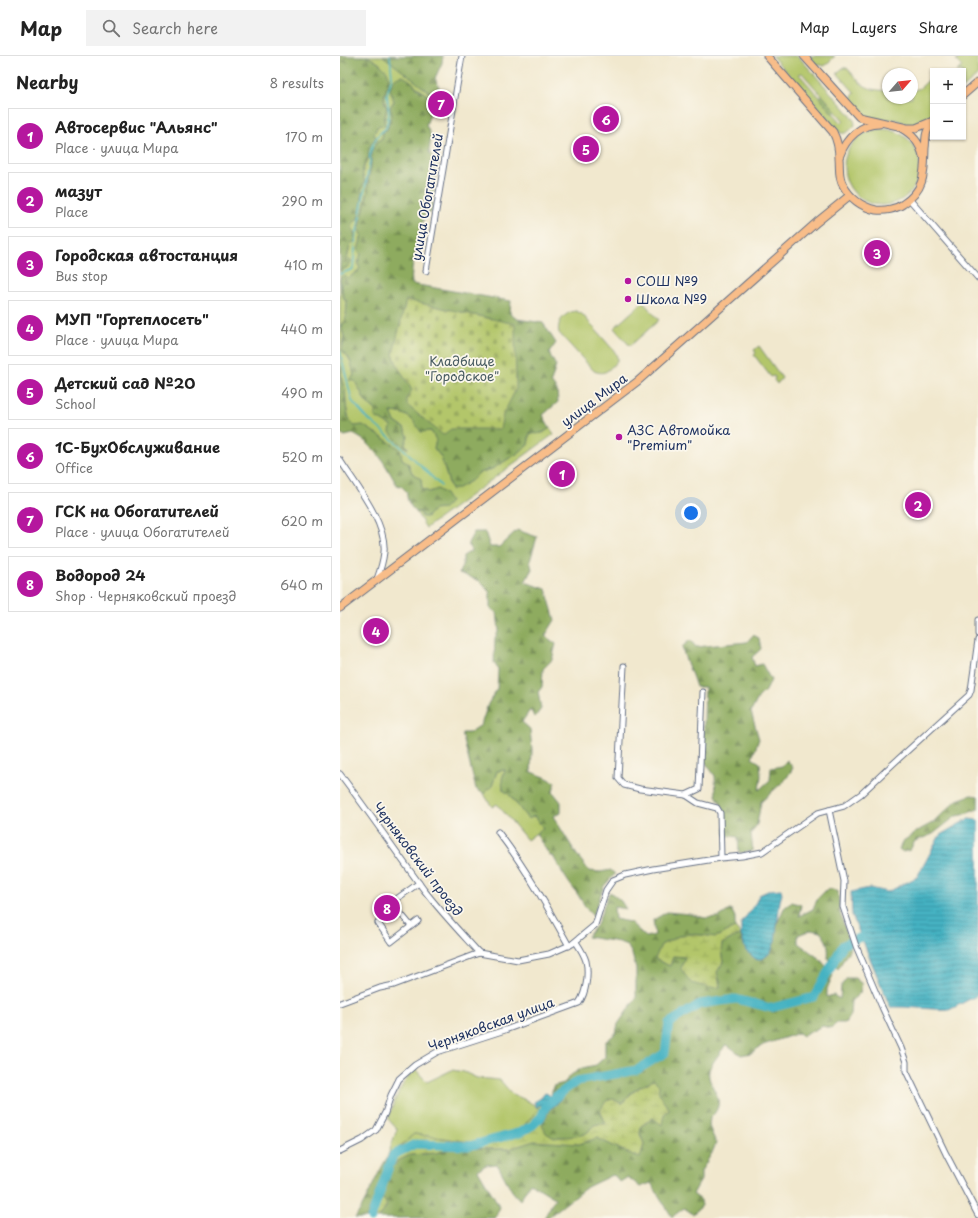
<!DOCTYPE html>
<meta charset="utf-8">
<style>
body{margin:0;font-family:"Playpen Sans",sans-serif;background:#f2f2f2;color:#222}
.controls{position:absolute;right:12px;top:12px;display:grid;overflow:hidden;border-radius:0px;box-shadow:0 1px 3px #0004}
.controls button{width:36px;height:36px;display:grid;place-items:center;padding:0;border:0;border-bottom:1px solid #e0e0e0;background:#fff;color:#222;font:20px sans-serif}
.compass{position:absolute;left:542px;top:12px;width:36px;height:36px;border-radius:50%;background:#fff;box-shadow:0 1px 3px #0004;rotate:62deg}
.you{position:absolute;left:351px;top:457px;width:14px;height:14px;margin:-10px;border:3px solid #fff;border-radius:50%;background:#1a73e8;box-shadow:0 0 0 6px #1a73e833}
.badge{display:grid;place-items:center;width:26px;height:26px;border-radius:50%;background:#b5179e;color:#fff;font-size:13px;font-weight:700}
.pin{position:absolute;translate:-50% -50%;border:2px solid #fff;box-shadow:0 1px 4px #0006}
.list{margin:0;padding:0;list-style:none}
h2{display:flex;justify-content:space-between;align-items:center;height:52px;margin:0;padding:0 16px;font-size:17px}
h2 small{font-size:13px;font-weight:400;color:#767676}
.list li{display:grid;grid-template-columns:26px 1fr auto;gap:12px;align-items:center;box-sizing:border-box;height:56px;margin:0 8px 8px;padding:0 8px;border:1px solid #e0e0e0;border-radius:0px}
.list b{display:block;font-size:15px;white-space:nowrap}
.list p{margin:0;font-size:13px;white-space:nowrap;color:#767676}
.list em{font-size:13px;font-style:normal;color:#767676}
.icon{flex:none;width:22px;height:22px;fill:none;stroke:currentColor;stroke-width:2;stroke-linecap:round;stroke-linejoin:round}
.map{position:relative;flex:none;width:638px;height:1162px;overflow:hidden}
header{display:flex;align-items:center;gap:24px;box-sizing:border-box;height:56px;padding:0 20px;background:#fff;border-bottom:1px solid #e0e0e0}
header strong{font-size:19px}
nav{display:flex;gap:22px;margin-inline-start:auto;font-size:14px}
.search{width:280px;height:36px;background:#f2f2f2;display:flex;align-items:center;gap:10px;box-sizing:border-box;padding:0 14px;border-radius:0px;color:#767676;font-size:15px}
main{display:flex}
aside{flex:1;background:#fff}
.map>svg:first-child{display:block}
</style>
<header>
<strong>Map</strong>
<div class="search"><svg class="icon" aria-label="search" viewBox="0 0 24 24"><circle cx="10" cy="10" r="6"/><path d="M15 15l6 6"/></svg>Search here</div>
<nav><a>Map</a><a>Layers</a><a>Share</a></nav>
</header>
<main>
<aside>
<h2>Nearby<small>8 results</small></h2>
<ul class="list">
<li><span class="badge">1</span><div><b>Автосервис &quot;Альянс&quot;</b><p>Place · улица Мира</p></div><em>170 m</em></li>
<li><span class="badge">2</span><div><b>мазут</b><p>Place</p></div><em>290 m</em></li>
<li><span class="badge">3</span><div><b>Городская автостанция</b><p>Bus stop</p></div><em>410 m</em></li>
<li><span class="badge">4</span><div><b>МУП &quot;Гортеплосеть&quot;</b><p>Place · улица Мира</p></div><em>440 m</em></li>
<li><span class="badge">5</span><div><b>Детский сад №20</b><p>School</p></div><em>490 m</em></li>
<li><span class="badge">6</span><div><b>1С-БухОбслуживание</b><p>Office</p></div><em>520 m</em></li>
<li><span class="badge">7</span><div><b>ГСК на Обогатителей</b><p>Place · улица Обогатителей</p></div><em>620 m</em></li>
<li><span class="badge">8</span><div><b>Водород 24</b><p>Shop · Черняковский проезд</p></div><em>640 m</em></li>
</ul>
</aside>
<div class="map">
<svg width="638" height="1162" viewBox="0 0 638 1162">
<defs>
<pattern id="forest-firs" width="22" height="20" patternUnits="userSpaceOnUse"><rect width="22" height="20" fill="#8eab5e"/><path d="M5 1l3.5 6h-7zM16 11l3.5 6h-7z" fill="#738c51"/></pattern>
<pattern id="wetland-marsh" width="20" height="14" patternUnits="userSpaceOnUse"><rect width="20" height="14" fill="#b3c66a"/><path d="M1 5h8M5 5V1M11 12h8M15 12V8" fill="none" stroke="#99aa5e"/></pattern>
<pattern id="cemetery-stones" width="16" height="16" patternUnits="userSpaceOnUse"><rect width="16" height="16" fill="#b3c66a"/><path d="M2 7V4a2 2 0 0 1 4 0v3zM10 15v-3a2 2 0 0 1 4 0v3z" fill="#99aa5e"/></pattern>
<pattern id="water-rules" width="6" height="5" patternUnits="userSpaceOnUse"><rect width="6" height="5" fill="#45b2c2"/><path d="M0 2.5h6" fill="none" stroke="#3991a1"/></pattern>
</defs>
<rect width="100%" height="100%" fill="#fbf7ec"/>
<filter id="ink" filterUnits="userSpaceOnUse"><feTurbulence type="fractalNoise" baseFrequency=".025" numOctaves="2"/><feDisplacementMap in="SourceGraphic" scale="8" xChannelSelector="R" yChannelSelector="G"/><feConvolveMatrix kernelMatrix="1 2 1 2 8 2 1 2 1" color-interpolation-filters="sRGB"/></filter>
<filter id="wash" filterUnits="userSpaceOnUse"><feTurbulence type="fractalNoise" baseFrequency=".012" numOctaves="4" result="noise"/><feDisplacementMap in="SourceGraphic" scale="16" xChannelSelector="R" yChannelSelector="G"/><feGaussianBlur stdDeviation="0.9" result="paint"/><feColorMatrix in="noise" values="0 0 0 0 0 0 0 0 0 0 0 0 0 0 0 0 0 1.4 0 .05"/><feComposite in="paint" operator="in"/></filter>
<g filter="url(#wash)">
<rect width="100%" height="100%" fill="#f1e8ce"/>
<g fill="#b3c66a" stroke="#677a64" fill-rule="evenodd">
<path d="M26 0H56L85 33 97 41 93 49C88 38 79 34 71 25L53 40 54 45 50 51 52 59 50 63 47 74 31 97V111L28 124V135L19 174 22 180C19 189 21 189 21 197 21 204 17 204 20 213L9 222 0 224 3 240 7 248 6 261 1 270 4 280 2 289 12 306 14 320 10 324 15 325 26 346 35 353 44 366 51 370 68 392 65 388 64 372 55 366 51 356C68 357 72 362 81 375H91L97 384 94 392 101 401 111 434 131 425 139 417 152 413 178 397 188 389 190 376 203 377 210 372 214 378 86 472 76 456H80L89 436 82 433 81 423 72 417 68 407 62 403 47 385 35 377 14 370 10 367 6 350 5 334 1 322 2 313 0 309V215L7 211 8 196 15 177 12 171 23 140 21 133 22 119 30 88 36 82 34 78 37 71 44 65 47 52C42 42 46 34 49 23L39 7Z"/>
<path d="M432 0H458L514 63 515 69C510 74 506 80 499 76ZM462 17 504 65 502 67 459 18Z"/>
<polygon points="469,0 495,0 485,10 476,8"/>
<polygon points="622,0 638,0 638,19 623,32 623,15 617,15 622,11 616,5"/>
<path d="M503 12H507C523 30 523 33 548 35V42H572V35L580 32 593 20V58L583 67 574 71 557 64 527 62 515 51 512 40 515 37 497 17Z"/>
<circle cx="542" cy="111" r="38"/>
<polygon points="303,246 319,264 290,290 274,272"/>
<path d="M236 255 242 258 275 296 277 301V305C269 313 266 320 254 315L219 277C216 266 225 256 236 255Z"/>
<polygon points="419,290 442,322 437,328 434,324 435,321 433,320 431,321 414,299 416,297 414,294"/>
<polygon points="165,714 163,734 169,738 188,763 195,760 203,772 187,784 157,748 152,751 144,738 152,730 157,715"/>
<path d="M75 1013 87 1026 112 1014 124 1016 137 1022 160 1024 172 1038 186 1044 199 1052 180 1074 130 1086 74 1078 47 1102 57 1073 48 1063C55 1043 60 1029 75 1013Z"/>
</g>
<g fill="url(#forest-firs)" stroke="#546d5e">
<path d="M0 0C8 0 18 0 25 0 33 2 49 13 49 22 48 34 40 39 47 52L44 65 45 69 43 71 40 69 37 71 34 78 36 82C30 88 27 93 29 102 22 110 21 117 25 126L21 133C24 143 21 153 18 163L14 166 12 171 16 185 11 187 7 202 12 205 7 211 0 215Z"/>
<polygon points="43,0 103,0 102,7 95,22 100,34 97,41 85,33"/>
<path d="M63 20 71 25 77 32 90 41 93 49 86 69 91 80 89 96 98 108 91 157H85C81 174 69 212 72 228L171 245 170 258 177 263 203 267 216 287 209 297 216 310 211 326 217 334 218 346 203 359 210 372C203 377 199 379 190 377L188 389 178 397 152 413 139 417 131 425 118 432 111 434 101 401 94 392 96 384 91 375 81 376C72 362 68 357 51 356L55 366 64 372 68 380 65 388 68 393 57 385 50 376 51 370 35 361V353L26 346 15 325 9 324 14 320C12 310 11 301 2 295L4 280 1 270 6 261 7 248 3 240 0 223 4 219 9 222 20 213 18 207 21 198 18 194 22 180 19 174 28 135V124L31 111V97L37 85 42 83 43 75 47 74 50 63 52 59 50 51 54 45 50 33C53 25 54 21 63 20Z"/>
<polygon points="482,39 496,55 493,58 479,41"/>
<path d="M0 309C3 314 1 316 1 321 2 326 4 330 5 334 7 346 4 361 14 370L23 369 60 393 62 403 68 407 72 417 81 423 82 433 89 436 98 433 105 438 110 446 103 453 93 454 87 461H82L80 456H76C70 451 66 443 67 436L61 430 57 429C44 407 36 389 13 378L5 380 0 377Z"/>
<path d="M177 474 197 481 190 505 192 513 185 526 206 533 215 564 205 580 216 588 212 604 203 613 202 631 198 636 201 653 195 661 190 654 182 666 190 673 192 694 191 716 205 721 215 726 213 736 221 746V757L213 760 237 799 249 815 260 816 271 814 275 818 264 830 253 860C245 853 242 844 236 836 227 825 220 813 213 800H210L196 778 203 772 195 760 188 763 169 738 163 734 162 723 165 714 157 715 152 730 144 738 136 733 122 677H129L141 669 148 648 157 633 158 613 154 607 155 582 159 574 157 557 150 552V537L140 525 119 517 123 508V500L131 495 128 487 134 476H145L150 491H159Z"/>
<path d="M413 579 419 582 421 593 412 601 415 610 422 608 431 624 427 633 418 642 411 656 419 683 412 702 420 707 421 720 419 734 430 724 431 712 442 710 447 704 453 712 446 723 421 746 417 768 411 778 413 795 399 797 398 781 385 779 384 754 376 739 375 720 363 703 365 631H356C352 617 345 605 342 591L350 584 356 591 407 586Z"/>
<polygon points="631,739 638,740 638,753 623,759 616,760 593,778 575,785 570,794 563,796 559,793 563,785 581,773 594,766 617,744"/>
<path d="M488 832 498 835 500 857 511 891 498 913 488 903C489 891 488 885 480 876L471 874 458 879V887L480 903 493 919 487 933V941L493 939 500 943 501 930 507 922H515L522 928 520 937 511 945 510 959 505 967H497L491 972 482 970 463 980 459 977 423 989 411 997 401 999 386 988C382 995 370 1009 369 1015 366 1032 391 1043 370 1062L369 1070 376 1087 372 1097 361 1115V1124L353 1138 361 1144 362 1150 353 1158 344 1152 332 1161 311 1127 300 1131 288 1121 280 1126 275 1120 272 1119 247 1131 207 1162H204L215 1142 190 1127 180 1144 172 1135 157 1108 146 1109 138 1114 160 1151 155 1162H39L46 1150 32 1148 26 1162H15C28 1143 35 1121 47 1102L55 1108 57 1105 70 1099 95 1097 114 1092 169 1093 194 1085 239 1088 257 1082 286 1096 300 1101 304 1088 300 1078 301 1070 313 1062 330 1054 321 1043 318 1035 301 1030 291 1037 282 1048 273 1043 260 1055 266 1067 254 1069C252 1071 250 1074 248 1076 241 1082 222 1080 214 1082L205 1077 202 1069 214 1044 211 1040 213 1030 224 1027 231 1019 242 1012 256 1009 265 1001V986L276 977 278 968 296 942V913L292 898 287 889 279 886 247 881 257 869 267 841 270 836 281 845 286 853 274 851 275 863 290 866 306 881 315 879 313 864 327 856 349 858 365 862 379 861 391 853 395 861V872L376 881 352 878 341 879 321 889 315 903 330 910 333 900 345 901 380 931 377 916 383 906 381 895 382 888 394 881 401 879 406 895 424 902 431 896 435 884 437 868 444 852 452 846 461 849 459 860 473 853 477 843Z"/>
</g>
<g fill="url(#wetland-marsh)" stroke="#677a64">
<polygon points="395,872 401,879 394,881 382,888 381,895 383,906 377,916 380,931 370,932 351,927 341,913 345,901 333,900 330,910 315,903 321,889 341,879 352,878 376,881"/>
<path d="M314 1024 319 1029C317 1040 324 1046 330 1054L324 1058 322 1069 313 1062 301 1070 300 1078 304 1088 300 1102 286 1096 257 1082 239 1088 194 1085 169 1093 114 1092 95 1097 70 1099 57 1105 55 1109 47 1102 74 1078 130 1086 180 1074 199 1052 196 1051 200 1049 206 1052H212L209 1054 202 1069 206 1077 214 1082C223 1080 241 1082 248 1076 250 1074 252 1071 254 1069L266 1067 260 1055 266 1045 273 1043 282 1048C292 1035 299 1031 314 1024Z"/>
<polygon points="44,1143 47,1150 39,1162 26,1162 32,1148"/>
</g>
<polygon fill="url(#cemetery-stones)" stroke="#677a64" points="66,244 175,268 176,333 163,359 160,373 111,373 103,379 67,349 67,342 72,334 59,313 53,298"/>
<g fill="url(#water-rules)" stroke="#307090">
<polygon points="628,763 638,764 638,939 609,954 564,951 550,951 512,859 511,836 530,832 548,836 577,821 600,779"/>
<polygon points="441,833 442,838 440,845 435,885 431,896 424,902 417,904 406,895 401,879 401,868 416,846 419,839 430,834"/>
<path d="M220 1036 223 1037C220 1047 210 1058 200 1049L196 1051 194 1046 201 1042 205 1037 208 1038 214 1044Z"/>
</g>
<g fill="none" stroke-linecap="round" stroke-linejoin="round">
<g stroke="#45b2c2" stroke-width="1.5">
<path d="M0 218 13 213 16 181 30 105C29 93 35 80 46 72L49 58 47 38 52 21 50 0"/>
<polyline points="0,295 12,345 27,362 67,396 101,430"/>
</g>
<polyline stroke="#45b2c2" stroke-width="9" points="31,1162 53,1099 75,1088 129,1090 181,1076 193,1069 201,1061 205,1052 215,1041 237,1025 297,1014 325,997 329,967 360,948 396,943 431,952 474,941 503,889 521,881"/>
</g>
</g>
<g filter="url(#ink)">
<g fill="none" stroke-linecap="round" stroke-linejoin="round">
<defs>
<g id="minor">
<polyline points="570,144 638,222"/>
<polyline points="86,215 122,0"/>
<path d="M0 404C15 428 47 467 44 496 43 505 40 515 37 523"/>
<polyline points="638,564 638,578"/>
<polyline points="284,610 278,722 284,729 300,733 346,739 358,747 377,752 380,757 381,802"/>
<path d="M0 718C29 756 56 796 84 834 101 856 120 876 139 897"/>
<polyline points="346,739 359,733 363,636"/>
<polyline points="489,754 504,825 503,851 516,890 542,951 561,992 566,1006 566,1015 606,1098 638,1159"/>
<path d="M158 776C185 811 207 850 229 890"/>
<polyline points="57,853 71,870"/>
<polyline points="78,865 51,886 38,867 57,853 52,846 79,827"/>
<polyline points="139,897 178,904 209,898 232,888 255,869 266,834 273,824 285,819 313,813 381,802 402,800 422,796 478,757 504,750 521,738 555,706 629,639 631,634 638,584"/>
<polyline points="0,947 40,932 54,929 139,897"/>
<path d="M0 1095 22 1084 36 1074 45 1057 51 1039 59 1023 75 1009 97 996 165 974 239 947C246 937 249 918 246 905 244 898 240 892 236 886"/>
</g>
<g id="major">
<path d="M427 0 493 76C497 84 499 93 499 102 500 112 498 121 503 129 510 142 522 151 536 154 545 155 556 153 563 148 586 133 584 116 585 92 586 87 585 81 587 76 588 73 591 69 593 66"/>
<polyline points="464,0 519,61 567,72 576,72 593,65"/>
<polyline points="623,39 638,26"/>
<path d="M561 72C572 78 580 87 583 100"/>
<path d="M500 99C506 82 521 68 539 68"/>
<polyline points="0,552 298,325 477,166 509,140"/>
</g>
</defs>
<use href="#minor" stroke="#667085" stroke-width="7"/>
<use href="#major" stroke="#667085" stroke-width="9"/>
<use href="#minor" stroke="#fff" stroke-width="5"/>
<use href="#major" stroke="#f8bd89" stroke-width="7"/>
</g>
</g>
<g fill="#b5179e" stroke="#fbf7ec" stroke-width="1.5">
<circle cx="288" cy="225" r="4"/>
<circle cx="288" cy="243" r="4"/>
<circle cx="279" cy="381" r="4"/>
</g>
<g text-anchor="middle" stroke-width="3.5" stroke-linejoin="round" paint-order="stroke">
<g font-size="13" fill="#1b2f5e" stroke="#fbf7ec">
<text transform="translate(87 141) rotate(-80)" y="5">улица Обогатителей</text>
<text transform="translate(254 344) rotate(-37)" y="5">улица Мира</text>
<text transform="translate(78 803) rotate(53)" y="5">Черняковский проезд</text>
<text transform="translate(151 968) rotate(-20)" y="5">Черняковская улица</text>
</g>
<g font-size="13" fill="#1b2f5e" stroke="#fbf7ec" text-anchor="start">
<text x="296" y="230">СОШ №9</text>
<text x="296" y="248">Школа №9</text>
<text x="287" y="379">АЗС Автомойка<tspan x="287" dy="15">"Premium"</tspan></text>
</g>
<g font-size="13" fill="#495c62" stroke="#fbf7ec">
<text x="122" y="310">Кладбище<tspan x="122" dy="15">"Городское"</tspan></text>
</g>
</g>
</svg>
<div class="controls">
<button>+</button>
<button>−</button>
</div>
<svg class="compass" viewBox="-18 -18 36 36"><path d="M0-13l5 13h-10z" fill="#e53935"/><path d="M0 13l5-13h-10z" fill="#767676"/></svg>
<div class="you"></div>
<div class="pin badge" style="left:222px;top:418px">1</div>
<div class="pin badge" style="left:578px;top:449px">2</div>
<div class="pin badge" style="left:537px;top:197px">3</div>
<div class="pin badge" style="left:36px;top:575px">4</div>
<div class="pin badge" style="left:246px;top:93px">5</div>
<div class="pin badge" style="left:266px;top:63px">6</div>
<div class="pin badge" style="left:101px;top:48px">7</div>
<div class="pin badge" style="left:47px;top:852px">8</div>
</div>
</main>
